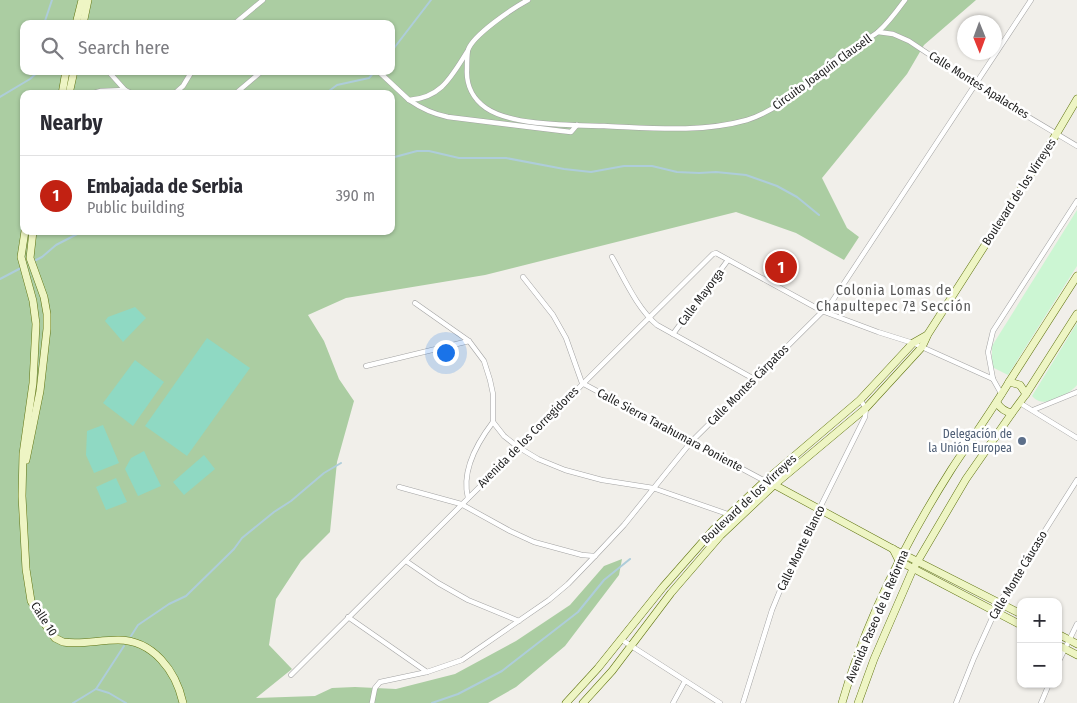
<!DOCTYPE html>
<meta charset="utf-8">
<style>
body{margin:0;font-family:"Fira Sans Condensed",sans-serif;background:#f7f7f7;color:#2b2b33}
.controls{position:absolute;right:15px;bottom:15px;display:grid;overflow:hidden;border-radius:10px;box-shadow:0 1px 4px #0004}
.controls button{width:45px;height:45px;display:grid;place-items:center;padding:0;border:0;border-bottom:1px solid #e1e1e2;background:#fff;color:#2b2b33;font:25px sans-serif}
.compass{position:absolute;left:957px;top:15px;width:45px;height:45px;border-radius:50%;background:#fff;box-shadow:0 1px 4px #0004;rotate:179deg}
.you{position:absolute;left:445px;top:352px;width:18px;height:18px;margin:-12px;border:4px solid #fff;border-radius:50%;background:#1a73e8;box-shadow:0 0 0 8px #1a73e833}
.badge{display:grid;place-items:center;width:32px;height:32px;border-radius:50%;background:#c22112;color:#fff;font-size:16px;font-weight:700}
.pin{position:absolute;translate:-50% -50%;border:2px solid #fff;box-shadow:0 1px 5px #0006}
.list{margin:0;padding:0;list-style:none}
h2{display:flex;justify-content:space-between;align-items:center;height:65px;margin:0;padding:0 20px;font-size:21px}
h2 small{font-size:16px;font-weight:400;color:#7c7c81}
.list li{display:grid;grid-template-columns:32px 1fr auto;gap:15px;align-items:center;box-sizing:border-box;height:80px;padding:0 20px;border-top:1px solid #e1e1e2}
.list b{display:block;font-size:19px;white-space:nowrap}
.list p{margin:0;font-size:16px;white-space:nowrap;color:#7c7c81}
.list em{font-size:16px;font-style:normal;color:#7c7c81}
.icon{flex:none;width:28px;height:28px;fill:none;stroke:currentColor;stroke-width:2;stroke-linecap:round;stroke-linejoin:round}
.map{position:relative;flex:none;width:1077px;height:703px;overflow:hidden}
.search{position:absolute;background:#fff;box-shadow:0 1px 4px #0004;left:20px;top:20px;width:375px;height:55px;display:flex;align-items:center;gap:12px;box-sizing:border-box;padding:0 18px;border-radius:10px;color:#7c7c81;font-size:19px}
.panel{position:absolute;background:#fff;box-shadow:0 1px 4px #0004;left:20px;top:90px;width:375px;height:145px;border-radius:10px}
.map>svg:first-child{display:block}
</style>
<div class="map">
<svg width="1077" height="703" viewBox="0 0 1077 703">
<rect width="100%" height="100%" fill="#f1efea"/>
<path fill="#abcda2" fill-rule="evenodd" d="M0 0H976L924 45 907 74 822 178 847 228 859 237 844 260 796 233 736 212 485 275 346 298 308 315 324 341 339 379 354 401 337 462 330 532 301 561 276 599 269 645 292 669 256 698 315 696 332 688 355 687 396 689 455 674 516 641 570 605 604 566 622 559 619 575 565 646 516 687 488 703H0ZM24 24H391V71H24ZM24 94H391V231H24Z"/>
<g fill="#ccf6d3">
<polygon points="1077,210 1077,266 1008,375 992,367 992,346"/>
<path d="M1077 323V385C1071 393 1049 405 1039 401 1036 400 1034 398 1032 396Z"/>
</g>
<g fill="#8fd9c3">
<polygon points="135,307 146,318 123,342 105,321 108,317"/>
<polygon points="207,338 250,368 187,456 145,426"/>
<polygon points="135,360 164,382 133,426 103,403"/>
<polygon points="103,425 119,463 94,473 86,455 87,431"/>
<polygon points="144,451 161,486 138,496 125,469 131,458"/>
<polygon points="204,455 215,469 184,495 173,482"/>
<polygon points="116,478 127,502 106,510 96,487"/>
</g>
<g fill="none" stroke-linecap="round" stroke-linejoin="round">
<g stroke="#aecdda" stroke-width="2">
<polyline points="44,24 52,0"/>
<polyline points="391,52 431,0"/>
<polyline points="325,94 337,85 369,78 375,71"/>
<polyline points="0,97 30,79 39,71"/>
<polyline points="391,158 417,151 429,151 459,158 506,158 564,169 591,172 624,166 652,166 677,172 699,173 716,172 746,175 777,186 797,197 819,215"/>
<polyline points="86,231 93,231"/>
<polyline points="34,261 42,257 56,245 83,231"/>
<polyline points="0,279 21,268"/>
<polyline points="131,636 138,625 169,604 186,596 234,549 242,538 274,512 291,501 324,473 341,463"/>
<polyline points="96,689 109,693 126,703"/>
<polyline points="73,703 96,689 124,646"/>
<polyline points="432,703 458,694 502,671 578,612 604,580 630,559"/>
</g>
<defs>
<g id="street">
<path d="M528 0C513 8 473 35 468 50 467 56 467 63 467 69 466 85 473 99 486 108 512 126 572 125 604 126 651 128 701 133 747 120 783 109 810 78 839 56 852 47 866 41 878 32 888 23 897 11 905 0"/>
<polyline points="234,24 263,0"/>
<polyline points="878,32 893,34 909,41 975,85 1077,146"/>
<polyline points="108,71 125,90 133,94"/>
<path d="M378 71 409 100C441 98 451 77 467 52"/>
<polyline points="90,94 101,91 125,90"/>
<polyline points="174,94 183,86 192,71"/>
<polyline points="235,94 262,71"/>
<path d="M409 100C422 109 433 114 448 117L562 131 571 132 577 125"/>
<path d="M612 257C625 280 637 308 657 325L754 379"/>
<polyline points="523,277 553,315 566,338 582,383 765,481"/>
<polyline points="415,303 469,341 484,361 490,380 493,394 493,422 504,436 518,447 538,459 565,470 602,480 653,488 739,518"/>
<polyline points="673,334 728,260"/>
<polyline points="366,366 469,341"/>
<polyline points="1002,395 993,379 988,352 993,331 1077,201"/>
<polyline points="1020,403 1077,438"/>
<polyline points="1033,410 1077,392"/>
<polyline points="399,487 461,504 510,531 534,542 582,555 595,556"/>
<path d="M468 498C461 471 477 443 493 422"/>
<polyline points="406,561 438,583 468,600 519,621"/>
<polyline points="348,617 427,672"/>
<polyline points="622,640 720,703"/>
<polyline points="1058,663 1077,624"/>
<polyline points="291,675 713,254 716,253 822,311 878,332 913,343 993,379"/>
<polyline points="372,703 375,688 380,682 427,672 462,660 549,600 568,584 595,556 624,525 691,442 831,303 1031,0"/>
<polyline points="673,703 685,681"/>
<polyline points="743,703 772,610 786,576 865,417 866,408 860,400"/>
<polyline points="956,703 974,658 999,603 1077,480"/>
<polyline points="1041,703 1049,684"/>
</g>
<g id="secondary">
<polyline points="76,24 82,0"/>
<polyline points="83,24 88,0"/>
<polyline points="62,94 66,71"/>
<polyline points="69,94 74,71"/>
<path d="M25 231 21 257 33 301 36 324 33 383 23 454 22 496 26 569 31 601 48 629 55 638 63 642C81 645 99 640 118 640 153 640 176 671 183 703"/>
<polyline points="1009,382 1077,276"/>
<polyline points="1026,394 1077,314"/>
<polyline points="26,460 40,391 47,329 47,314 44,297 30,258 33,231"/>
<polyline points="771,483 893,549 1021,614"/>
<polyline points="893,549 899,561 1021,625"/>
<polyline points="1058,634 1077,644"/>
<polyline points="1058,645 1077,655"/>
<polyline points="566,703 598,668 663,587 714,529 765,481 860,400 913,343 927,335"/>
<polyline points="583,703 612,671 671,593 721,535 774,485 866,408 922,347 928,334 1057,133 1077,99"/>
<path d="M842 703C865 623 906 541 951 470 970 441 991 412 1009 382L1020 385 1026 394 1012 413C1005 412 1001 409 997 403"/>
<polyline points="858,703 874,659 913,569 966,479 1012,413"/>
</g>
</defs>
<use href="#street" stroke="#a3a3a3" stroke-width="5.5"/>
<use href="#secondary" stroke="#5f730f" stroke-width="8"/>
<use href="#street" stroke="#fff" stroke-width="4.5"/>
<use href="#secondary" stroke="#eef5c4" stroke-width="7"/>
</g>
<circle fill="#5c6f8a" stroke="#fff" stroke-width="2" cx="1022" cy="441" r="5"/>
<g text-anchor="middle" stroke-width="5" stroke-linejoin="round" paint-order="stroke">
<g font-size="12" fill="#222" stroke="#fff">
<text transform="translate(822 72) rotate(-36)" y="4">Circuito Joaquín Clausell</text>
<text transform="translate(979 85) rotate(32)" y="4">Calle Montes Apalaches</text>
<text transform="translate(1019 192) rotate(-57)" y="4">Boulevard de los Virreyes</text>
<text transform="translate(701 297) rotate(-53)" y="4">Calle Mayorga</text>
<text transform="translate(748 385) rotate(-45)" y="4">Calle Montes Cárpatos</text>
<text transform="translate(670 430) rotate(28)" y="4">Calle Sierra Tarahumara Poniente</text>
<text transform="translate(528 437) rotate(-45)" y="4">Avenida de los Corregidores</text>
<text transform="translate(749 499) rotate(-43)" y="4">Boulevard de los Virreyes</text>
<text transform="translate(801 548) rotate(-64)" y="4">Calle Monte Blanco</text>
<text transform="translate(1018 575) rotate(-59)" y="4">Calle Monte Cáucaso</text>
<text transform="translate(877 616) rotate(-67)" y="4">Avenida Paseo de la Reforma</text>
<text transform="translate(44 619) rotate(57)" y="4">Calle 10</text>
</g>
<g font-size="12" fill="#4e5e75" stroke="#fff" text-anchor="end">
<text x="1012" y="438">Delegación de<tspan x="1012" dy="14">la Unión Europea</tspan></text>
</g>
<g font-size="14" letter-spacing="1" fill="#555" stroke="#fff">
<text x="894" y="295">Colonia Lomas de<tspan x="894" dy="16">Chapultepec 7ª Sección</tspan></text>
</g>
</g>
</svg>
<div class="controls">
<button>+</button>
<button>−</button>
</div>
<svg class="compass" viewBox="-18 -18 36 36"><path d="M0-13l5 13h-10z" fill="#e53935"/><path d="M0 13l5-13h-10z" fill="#7c7c81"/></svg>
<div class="you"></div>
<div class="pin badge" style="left:781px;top:267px">1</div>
<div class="search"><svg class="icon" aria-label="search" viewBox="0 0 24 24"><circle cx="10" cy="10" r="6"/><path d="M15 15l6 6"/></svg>Search here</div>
<section class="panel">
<h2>Nearby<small></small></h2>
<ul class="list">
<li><span class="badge">1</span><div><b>Embajada de Serbia</b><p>Public building</p></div><em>390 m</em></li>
</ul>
</section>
</div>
